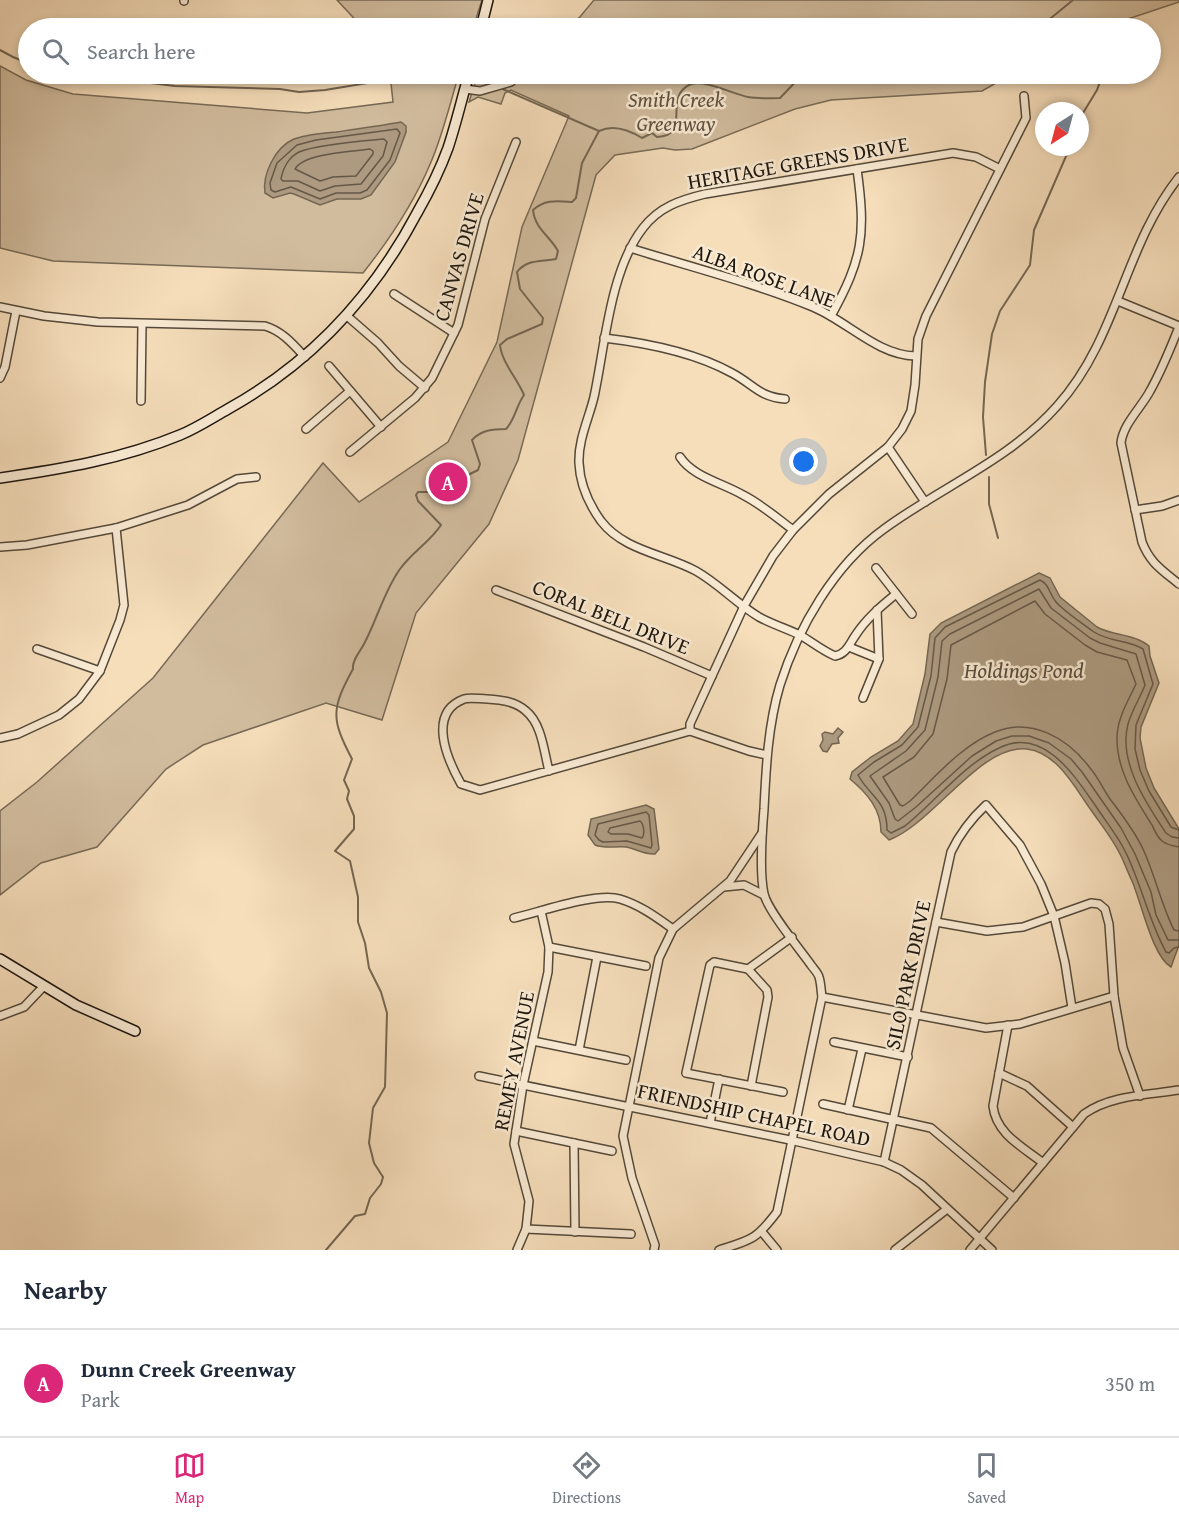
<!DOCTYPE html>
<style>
body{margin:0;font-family:"Gentium Book Plus",serif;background:#f2f2f3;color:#1f2937}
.compass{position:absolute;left:1035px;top:102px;width:54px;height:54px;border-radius:50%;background:#fff;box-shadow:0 3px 9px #0003;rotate:216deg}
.you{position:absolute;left:804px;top:462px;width:21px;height:21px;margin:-15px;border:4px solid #fff;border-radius:50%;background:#1a73e8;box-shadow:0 0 0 9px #1a73e833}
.badge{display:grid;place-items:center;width:39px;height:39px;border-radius:50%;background:#db2777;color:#fff;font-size:20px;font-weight:700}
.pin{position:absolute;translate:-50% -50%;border:3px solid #fff;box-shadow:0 2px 6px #0006}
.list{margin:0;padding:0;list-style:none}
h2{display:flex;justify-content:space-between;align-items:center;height:78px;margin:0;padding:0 24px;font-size:26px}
h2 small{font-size:20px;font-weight:400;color:#747a83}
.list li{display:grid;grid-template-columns:39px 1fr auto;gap:18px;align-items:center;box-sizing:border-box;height:108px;padding:0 24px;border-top:2px solid #e0e1e3}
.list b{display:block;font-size:22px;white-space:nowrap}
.list p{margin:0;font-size:20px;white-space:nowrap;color:#747a83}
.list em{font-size:20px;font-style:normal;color:#747a83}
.icon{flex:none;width:33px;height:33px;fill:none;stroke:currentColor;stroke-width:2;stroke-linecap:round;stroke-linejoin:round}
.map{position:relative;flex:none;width:1179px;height:1250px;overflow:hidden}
.search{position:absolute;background:#fff;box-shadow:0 3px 9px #0003;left:18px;right:18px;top:18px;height:66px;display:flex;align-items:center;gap:15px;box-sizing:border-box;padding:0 21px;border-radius:33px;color:#747a83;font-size:22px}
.sheet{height:186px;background:#fff}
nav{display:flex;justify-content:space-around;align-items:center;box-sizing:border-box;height:84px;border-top:2px solid #e0e1e3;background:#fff;font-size:16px;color:#747a83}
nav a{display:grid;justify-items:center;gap:3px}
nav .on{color:#db2777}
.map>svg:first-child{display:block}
</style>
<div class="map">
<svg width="1179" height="1250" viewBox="0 0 1179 1250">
<rect width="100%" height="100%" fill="#f6debb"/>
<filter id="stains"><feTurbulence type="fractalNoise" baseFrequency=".00333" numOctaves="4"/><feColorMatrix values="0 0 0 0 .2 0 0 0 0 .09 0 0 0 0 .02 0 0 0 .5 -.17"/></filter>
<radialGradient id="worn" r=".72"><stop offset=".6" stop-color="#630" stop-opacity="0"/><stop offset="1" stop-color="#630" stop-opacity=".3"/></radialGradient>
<g fill="#d1bc9e" stroke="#786a56" stroke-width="1.5">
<polygon points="337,0 482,0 473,28 363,28"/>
<polygon points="594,0 1179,0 1179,2 1101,28 559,28 579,18"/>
<path d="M0 66 26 80 73 94 307 113 393 102 390 74H459C450 103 443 134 431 162 414 203 390 239 363 273L53 261 0 248Z"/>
<polygon points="478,74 1012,74 982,91 831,100 795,109 692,149 675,150 663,148 615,155 596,175 518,460 489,524 416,613 382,720 326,703 203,745 166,769 97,847 41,863 0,895 0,811 37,782 153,678 323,463 359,502 448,442 497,342 522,227 569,116 511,90 505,93 501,104 478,97 469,102"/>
</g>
<g fill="#ad9a80" stroke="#746652" stroke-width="1.5">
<path d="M401 122 406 126V132L395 162 371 195 361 199H337L320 205 294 194 290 193 273 198 265 193C262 175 275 147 294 139 308 134 322 133 336 132 357 129 379 126 401 122Z"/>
<path d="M1039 573 1050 578 1060 597 1097 627C1113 636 1135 634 1149 646L1150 656 1159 683 1141 727 1140 738 1146 768 1154 788 1179 829V945L1171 967C1152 956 1141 901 1132 881 1128 873 1125 864 1121 856 1113 839 1102 826 1091 810 1075 788 1058 753 1027 749 980 744 934 823 889 840L881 832C881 809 867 793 850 779L852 772 871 757 898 741 913 724 925 674 930 634 941 623Z"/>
<polygon points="838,728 843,732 838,738 839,743 832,744 827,752 823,751 820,746 823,740 822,734 825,732 833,734"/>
<path d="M646 805 654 809 659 849 655 854C644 855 637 849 626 847 615 846 605 849 595 845L588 835 591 819Z"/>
</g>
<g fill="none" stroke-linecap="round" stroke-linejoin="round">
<g stroke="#665847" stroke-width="1.5">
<polygon points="397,129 400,133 390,160 367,190 360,193 336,193 320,199 291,187 275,192 271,190 270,183 277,163 297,145 316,140"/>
<path d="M384 139 387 142 383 156 361 184 335 186 320 191 298 181H283L281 179C283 168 289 157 299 152 318 144 362 141 384 139Z"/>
<path d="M370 149 373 151V154L356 176 333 177 320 181 295 169C304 153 351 152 370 149Z"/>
<polygon points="646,812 649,815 652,845 651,848 627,841 603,842 599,840 595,835 598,824"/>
<path d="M640 821C644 824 645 834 642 838L628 834H611L608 832 610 828Z"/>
<path d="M1179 830 1171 827 1149 791 1140 770 1135 749 1136 725 1153 684 1143 649C1128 640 1109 642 1094 632 1082 623 1066 613 1056 602 1049 594 1050 585 1040 580L945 627 935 638 931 676 918 727 902 745 874 762 858 775C870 797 887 800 887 830L891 833 905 826C936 801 963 765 999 748 1043 726 1074 775 1095 805 1106 822 1119 837 1127 855 1142 887 1149 921 1166 952L1169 953 1174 948 1179 947"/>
<path d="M1179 838 1172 837 1166 833C1146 803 1118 762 1128 724 1132 710 1140 698 1145 685L1136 654 1100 643 1090 638 1051 608 1039 589 950 634 942 641 938 677 925 730 906 751 870 776 889 803 895 819 898 821 916 807 972 756 996 741 1012 736H1029L1049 743 1071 759 1082 772 1121 828 1135 854 1151 892 1156 915 1168 940H1179"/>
<path d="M1179 847C1173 846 1167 845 1162 841 1157 837 1155 831 1152 825 1135 798 1116 770 1117 736 1118 717 1128 701 1136 684L1127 660 1097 652 1085 645 1045 614 1035 601 951 645 947 679 933 734 914 757 883 777 900 805 903 806 910 801C935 777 962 745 995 732 1031 717 1068 738 1090 768 1098 777 1103 789 1110 799 1122 815 1134 830 1143 849 1155 875 1161 904 1174 930L1179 931"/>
</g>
<g stroke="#746652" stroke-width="2">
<polyline points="1051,18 1073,0"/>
<polyline points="1051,18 1067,28"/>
<polyline points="1051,19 1051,28"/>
<polyline points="0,50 13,57 28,63"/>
<polyline points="77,74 175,86 280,89 299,92 325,90 392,79 464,77"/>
<path d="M828 74C842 80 864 86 879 79L881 74"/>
<polyline points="953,74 968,75 974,74"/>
<polyline points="470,79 493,85"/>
<path d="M498 87 599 131C614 124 629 130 642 138L652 133 657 137C692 136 663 98 689 85 702 78 733 94 748 97 759 99 769 98 780 98L803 74"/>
<polyline points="1080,118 1097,90 1103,74"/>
<polyline points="986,455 983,417 985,382 992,334 1000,311 1030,265 1034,230 1070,147"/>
<polyline points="989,477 989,504 998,538"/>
<path d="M326 1250 355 1216 365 1214 370 1198 381 1184 383 1177 374 1163 369 1143 373 1108 385 1087 387 1013 381 992 369 968 365 943 358 922V897L350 861 335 851 354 829V816L347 799 349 791 344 780 352 759C331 719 331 709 353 669 352 660 360 652 364 644 377 620 384 591 400 569 412 552 430 542 441 525L418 501 416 495 418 492H431L439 474 445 470 470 474 478 470 480 464 472 440C481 430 493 429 506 429 515 420 516 406 524 395 517 378 502 363 500 345L507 339 542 324 543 318 520 289 517 272C527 259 541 262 556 259L558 251C550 236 535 229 533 210 545 199 557 201 572 202L576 198 582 163 599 131"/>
</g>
<defs>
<g id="street">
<polyline points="184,0 184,1"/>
<polyline points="465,89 480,91 511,82"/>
<path d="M630 248C691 267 754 283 813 307 847 321 877 355 915 356"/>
<polyline points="394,294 454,333"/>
<polyline points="1118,301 1179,326"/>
<path d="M0 307 44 316 98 322 265 326C282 331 293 344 305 357"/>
<polyline points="347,316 378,343 399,366 425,388"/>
<path d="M831 316C863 258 866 235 857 169"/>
<path d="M1179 327C1170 349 1162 370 1150 391 1141 408 1123 424 1121 443L1142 542C1150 563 1162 570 1179 584"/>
<path d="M604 338C647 343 694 352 732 373 753 384 759 397 785 399"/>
<polyline points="329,366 381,427"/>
<polyline points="0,378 5,367 16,311"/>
<polyline points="141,401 142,324"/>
<polyline points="306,429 350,391"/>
<polyline points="888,447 925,502"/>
<polyline points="350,452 415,398 432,378 458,325 485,219 516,142"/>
<path d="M680 457C693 477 723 483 743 495 761 504 777 518 793 530"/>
<polyline points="1135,510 1162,506 1179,500"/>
<polyline points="0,547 27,545 116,528 188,505 237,479 256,477"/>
<polyline points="876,568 912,614"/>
<polyline points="496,590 644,647 712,676"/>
<path d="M896 594C880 607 866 619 855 636 849 645 846 654 835 656 823 651 812 642 800 635 787 629 772 624 759 617 737 604 719 584 696 571 665 554 624 551 601 521 588 503 580 485 579 463 578 440 589 418 594 397 605 346 610 270 643 228 659 207 680 200 705 194L953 153 976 157 1000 169"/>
<polyline points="849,647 879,659"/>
<polyline points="37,649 100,671"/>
<polyline points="863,698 879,659 877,610"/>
<polyline points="690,731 690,724 744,606 773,556 793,530 829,494 888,447 902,429 911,411 915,385 918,339 926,316 1026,118 1024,96"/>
<polyline points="0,738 18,734 59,715 79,699 100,671 120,620 124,605 116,528"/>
<path d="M549 771C544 752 542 724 526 711 515 701 501 700 487 699 480 699 470 697 464 699 427 713 447 759 461 784L480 790 690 731 749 751 767 755"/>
<polyline points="724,887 744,885 764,895"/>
<path d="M514 918C540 912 596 892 620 899 640 905 656 917 673 929"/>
<polyline points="936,922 987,931 1023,927 1091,903 1099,904 1105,909 1109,924 1114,996 1123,1048 1140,1096"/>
<polyline points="549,947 646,966"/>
<polyline points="748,969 767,990 768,997 751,1086"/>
<polyline points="822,997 986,1028 1020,1024 1114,996"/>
<polyline points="0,1016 24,1007 43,987"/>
<path d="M1008 1025 993 1106C996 1134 1023 1147 1043 1163"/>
<polyline points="533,1041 626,1060"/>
<polyline points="834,1042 908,1057"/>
<polyline points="579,1050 597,957"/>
<polyline points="999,1073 1027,1086 1073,1127"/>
<polyline points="479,1076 790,1140 884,1162 901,1170 922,1185 992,1250"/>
<polyline points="783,1092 686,1073 710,965 714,962 748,969 792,937"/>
<polyline points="823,1104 931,1128 1014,1198"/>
<polyline points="848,1110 862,1049"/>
<polyline points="710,1123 719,1079"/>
<polyline points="516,1131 612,1151"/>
<polyline points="574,1143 575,1232"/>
<path d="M884 1162 951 852C960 833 971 819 986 805L1020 845 1041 884 1054 916 1065 963 1072 1008"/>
<polyline points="526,1229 631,1234"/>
<polyline points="762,1232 777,1250"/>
<polyline points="517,1250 526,1229 529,1201 514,1144 523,1085 548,972 549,947 541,911"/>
<polyline points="654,1250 655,1245 632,1178 623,1136 659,958 673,929 730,881 762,833"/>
<path d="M719 1250C751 1240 756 1240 777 1212L822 997C821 991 821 983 819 977 818 973 813 968 811 965 799 948 768 911 764 894 759 871 762 833 764 809 766 768 768 725 780 685 798 628 834 565 884 529 941 487 1010 460 1058 405 1118 338 1124 246 1179 177"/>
<polyline points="895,1250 947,1209"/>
<path d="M970 1250 1084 1114C1110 1095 1148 1095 1179 1090"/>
</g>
<g id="secondary">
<polyline points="481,28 488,0"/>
<path d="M0 478C62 469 122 459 180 435 197 428 212 418 228 409 311 363 373 296 417 213 429 192 440 170 448 148 456 124 462 98 469 74"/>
<polyline points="0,959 76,1005 135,1031"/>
</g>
</defs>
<use href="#street" stroke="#544939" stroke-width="10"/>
<use href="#secondary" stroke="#1e170e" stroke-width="12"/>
<use href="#street" stroke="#f9ead3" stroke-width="7"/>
<use href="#secondary" stroke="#f9ead3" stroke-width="9"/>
</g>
<g text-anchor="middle" stroke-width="5" stroke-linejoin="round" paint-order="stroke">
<g font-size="21" font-style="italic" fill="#5d5140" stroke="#f9ead3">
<text x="676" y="107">Smith Creek<tspan x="676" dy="24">Greenway</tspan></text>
</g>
<g font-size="21" fill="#1e170e" stroke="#f9ead3">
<text transform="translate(798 163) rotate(-10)" y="7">HERITAGE GREENS DRIVE</text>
<text transform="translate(459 257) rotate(-74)" y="7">CANVAS DRIVE</text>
<text transform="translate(764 276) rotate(20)" y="7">ALBA ROSE LANE</text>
<text transform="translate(611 617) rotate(22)" y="7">CORAL BELL DRIVE</text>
<text transform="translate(908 975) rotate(-78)" y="7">SILO PARK DRIVE</text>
<text transform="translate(514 1061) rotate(-79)" y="7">REMEY AVENUE</text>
<text transform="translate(754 1115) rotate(12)" y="7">FRIENDSHIP CHAPEL ROAD</text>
</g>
<g font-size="22" font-style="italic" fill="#574b3c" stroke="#f9ead3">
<text x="1024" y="678">Holdings Pond</text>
</g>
</g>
<rect width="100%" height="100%" filter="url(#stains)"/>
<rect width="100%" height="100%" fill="url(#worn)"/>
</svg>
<svg class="compass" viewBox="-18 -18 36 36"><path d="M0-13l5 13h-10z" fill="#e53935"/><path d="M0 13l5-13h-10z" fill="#747a83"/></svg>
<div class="you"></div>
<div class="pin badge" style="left:448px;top:482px">A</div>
<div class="search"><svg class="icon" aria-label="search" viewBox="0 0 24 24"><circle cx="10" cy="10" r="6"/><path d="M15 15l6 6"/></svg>Search here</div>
</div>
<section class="sheet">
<h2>Nearby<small></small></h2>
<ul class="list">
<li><span class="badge">A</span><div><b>Dunn Creek Greenway</b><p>Park</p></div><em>350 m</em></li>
</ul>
</section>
<nav>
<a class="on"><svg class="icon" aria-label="map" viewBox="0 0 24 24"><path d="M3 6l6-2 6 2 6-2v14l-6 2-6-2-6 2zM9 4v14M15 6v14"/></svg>Map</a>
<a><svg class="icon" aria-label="directions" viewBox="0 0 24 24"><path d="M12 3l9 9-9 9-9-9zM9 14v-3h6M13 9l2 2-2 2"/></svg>Directions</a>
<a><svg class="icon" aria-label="saved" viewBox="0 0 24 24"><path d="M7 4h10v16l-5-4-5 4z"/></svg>Saved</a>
</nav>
